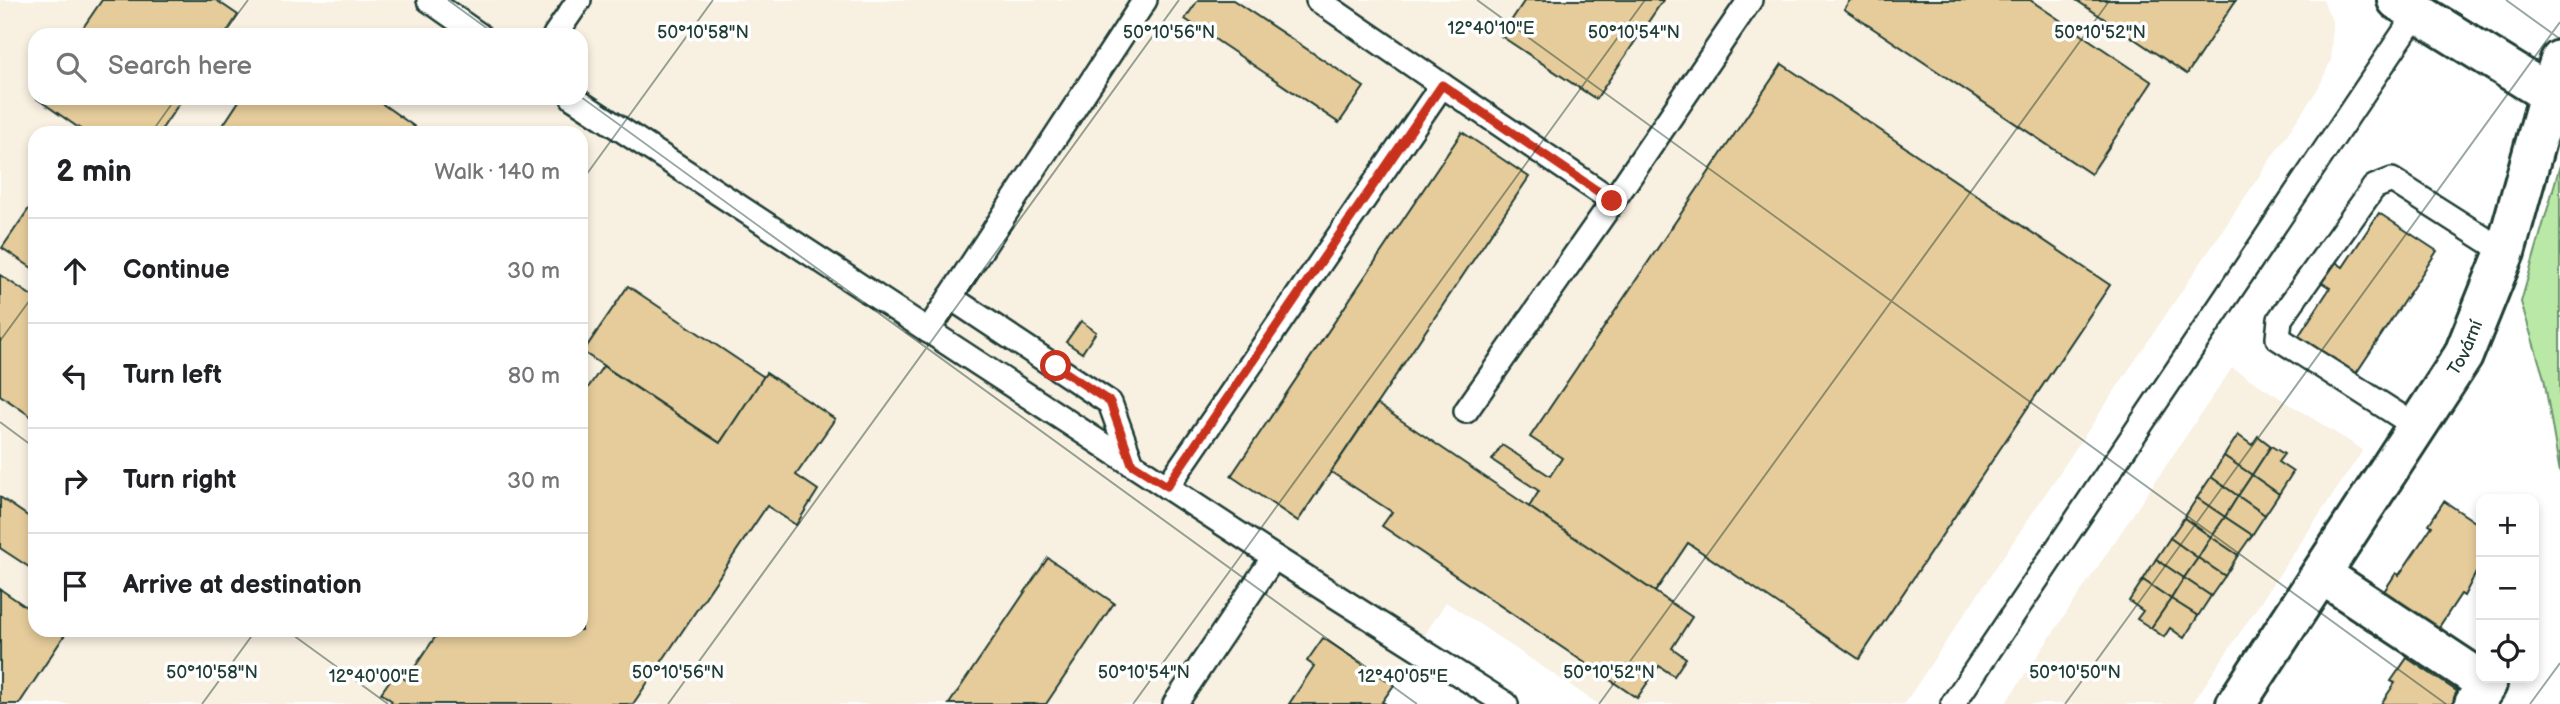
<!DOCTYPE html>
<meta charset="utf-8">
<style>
body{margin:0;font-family:"Balsamiq Sans",sans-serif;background:#f6f6f6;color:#202124}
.controls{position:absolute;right:21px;bottom:21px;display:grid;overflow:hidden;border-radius:14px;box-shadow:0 4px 10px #0003}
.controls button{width:63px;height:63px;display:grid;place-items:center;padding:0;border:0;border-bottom:2px solid #e0e0e0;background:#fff;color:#202124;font:35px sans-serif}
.stop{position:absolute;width:21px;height:21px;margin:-16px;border:5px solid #c8321e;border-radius:50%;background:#fff}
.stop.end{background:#c8321e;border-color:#fff;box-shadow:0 2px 7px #0008}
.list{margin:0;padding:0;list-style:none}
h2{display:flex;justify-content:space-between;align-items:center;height:91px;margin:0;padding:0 28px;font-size:30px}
h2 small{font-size:23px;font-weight:400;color:#757577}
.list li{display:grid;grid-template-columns:46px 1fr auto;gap:21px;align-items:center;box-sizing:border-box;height:105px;padding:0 28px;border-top:2px solid #e0e0e0}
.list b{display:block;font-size:26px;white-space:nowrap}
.list em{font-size:23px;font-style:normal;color:#757577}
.icon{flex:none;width:38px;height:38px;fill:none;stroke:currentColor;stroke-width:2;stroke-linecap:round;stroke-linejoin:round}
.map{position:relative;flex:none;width:2560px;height:704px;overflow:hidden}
.search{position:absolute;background:#fff;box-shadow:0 4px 10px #0003;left:28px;top:28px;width:560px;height:77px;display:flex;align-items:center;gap:18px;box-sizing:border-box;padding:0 24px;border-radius:21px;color:#757577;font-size:26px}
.panel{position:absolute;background:#fff;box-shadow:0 4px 10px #0003;left:28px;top:126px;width:560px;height:511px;border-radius:21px}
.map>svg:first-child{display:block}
</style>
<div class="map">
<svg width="2560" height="704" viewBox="0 0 2560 704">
<rect width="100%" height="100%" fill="#fff"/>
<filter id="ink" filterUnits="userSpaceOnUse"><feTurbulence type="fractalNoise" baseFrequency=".0143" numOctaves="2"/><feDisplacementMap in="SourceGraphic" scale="14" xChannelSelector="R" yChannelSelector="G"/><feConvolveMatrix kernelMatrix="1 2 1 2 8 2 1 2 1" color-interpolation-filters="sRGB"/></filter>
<g filter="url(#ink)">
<g fill="#f8f0e1" fill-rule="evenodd">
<path d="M0 0H2323L2332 21 2331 60 2319 87 1904 704H1598L1446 602 1382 701 1386 704H0ZM35 35H581V98H35ZM35 133H581V630H35Z"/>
<polygon points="2232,368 2363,450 2192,704 2005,704"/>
</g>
<polygon fill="#bae9a7" stroke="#6c936e" stroke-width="2" points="2560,165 2560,473 2544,378 2521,302"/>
<g fill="#e6cc9b" stroke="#1f3d34" stroke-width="2">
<polygon points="102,0 216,0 238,15 225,35 78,35"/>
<polygon points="1198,0 1233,0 1364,87 1339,123 1185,19"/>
<polygon points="1525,0 1663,0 1596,99 1501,36"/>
<polygon points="1850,0 2030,0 2152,82 2091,174 1844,9"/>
<polygon points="2076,0 2236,0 2187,74"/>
<polygon points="1782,64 2110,285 1859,659 1688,543 1655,592 1529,507 1539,491 1492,460 1502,445 1550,476 1562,458 1530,437"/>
<polygon points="36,98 183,98 159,133 86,133"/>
<polygon points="241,98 374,98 415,127 411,133 224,133 220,130"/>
<polygon points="1462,132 1529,177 1298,521 1231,476"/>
<polygon points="30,207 35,211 35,270 2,248"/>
<polygon points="2379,213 2437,251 2355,375 2298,337 2330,288 2321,282 2334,261 2343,267"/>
<polygon points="0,275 35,298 35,419 0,395"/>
<polygon points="628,286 764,377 720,443 583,352"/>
<polygon points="1081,321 1096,332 1082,353 1066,342"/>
<polygon points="603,366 720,443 766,373 835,419 796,475 818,490 796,525 767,506 633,704 390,704 392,701 381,693 395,673 406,680 440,630 581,630 581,398"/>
<polygon points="1377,404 1692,617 1672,648 1686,658 1674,676 1659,666 1637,698 1382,526 1392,512 1331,472"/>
<polygon points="2238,435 2252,445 2258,436 2271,446 2252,475 2224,456"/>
<polygon points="2271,446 2284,454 2278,462 2293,472 2279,494 2252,475"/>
<polygon points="2224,456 2252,475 2238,496 2211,477"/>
<polygon points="2252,475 2279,494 2265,515 2238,496"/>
<polygon points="2211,477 2238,496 2225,517 2197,498"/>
<polygon points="2238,496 2265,515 2252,535 2225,517"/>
<polygon points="0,497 35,521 35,571 0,548"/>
<polygon points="2197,498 2225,517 2211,537 2184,518"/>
<polygon points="2444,501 2481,526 2481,563 2464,596 2461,594 2435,633 2381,596 2396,573 2399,575 2432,526 2429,524"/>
<polygon points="2225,517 2252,535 2238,555 2211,537"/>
<polygon points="2184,518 2211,537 2198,558 2170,538"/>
<polygon points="2211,537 2238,555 2225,576 2198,558"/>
<polygon points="2170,538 2198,558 2184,578 2156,559"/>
<polygon points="1048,558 1114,603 1046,704 949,704"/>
<polygon points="2198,558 2225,576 2211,596 2184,578"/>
<polygon points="2156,559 2184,578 2171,599 2143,580"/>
<polygon points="2184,578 2211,596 2198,616 2171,599"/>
<polygon points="2143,580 2171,599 2151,628 2137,619 2143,611 2129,601"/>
<polygon points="0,589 35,613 35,630 61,630 66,633 19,704 0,704"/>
<polygon points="2171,599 2198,616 2184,638 2170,628 2164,637 2151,628"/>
<polygon points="1323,638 1394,685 1382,702 1386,704 1289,704 1314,666 1307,661"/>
<polygon points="2407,658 2461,694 2455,704 2381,704 2395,683 2391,681"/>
</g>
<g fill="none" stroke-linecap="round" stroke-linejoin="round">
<defs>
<g id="service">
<polyline points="429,0 479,35"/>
<polyline points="1318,0 1442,85"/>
<polyline points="555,35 579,0"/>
<polyline points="573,98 1274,557 1506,704"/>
<polyline points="950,297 1110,403 1132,464"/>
<polyline points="928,331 1145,0"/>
<polyline points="1466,411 1613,201"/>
<polyline points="2417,427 2278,338 2280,319 2374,187 2392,180 2505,252"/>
<polyline points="1167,487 1442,85 1613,201 1750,0"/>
<polyline points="1175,704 1274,557"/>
<polyline points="1953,704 2417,13"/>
</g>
<g id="minor">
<polyline points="2321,574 2487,684 2474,704"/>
<path id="s1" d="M2236 704 2463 356 2505 252 2549 94"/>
</g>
<polyline id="tertiary" points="2397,0 2549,94 2560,60"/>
</defs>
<use href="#service" stroke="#1f3d34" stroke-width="28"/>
<use href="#minor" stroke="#1f3d34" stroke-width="44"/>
<use href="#tertiary" stroke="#1f3d34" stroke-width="44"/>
<use href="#service" stroke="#fff" stroke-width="23"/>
<use href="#minor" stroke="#fff" stroke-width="38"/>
<use href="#tertiary" stroke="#fff" stroke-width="38"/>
</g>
</g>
<g fill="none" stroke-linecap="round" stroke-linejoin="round" filter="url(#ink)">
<polyline stroke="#c8321e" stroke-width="9" points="1056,366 1110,402 1132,464 1167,486 1442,85 1612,201"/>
</g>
<path fill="none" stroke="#1f3d34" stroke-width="2" stroke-opacity="0.45" d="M448 0 496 35M1477 0 2446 704M2506 0 2560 39M222 35 248 0M581 97 1417 704M151 133 176 98M581 182 713 0M0 341 35 293M0 422 35 448M286 630 388 704M202 704 256 630M668 704 1179 0M1133 704 1645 0M1599 704 2110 0M2065 704 2560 22M2530 704 2560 663"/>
<g text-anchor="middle" stroke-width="7" stroke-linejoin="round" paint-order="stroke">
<g font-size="18" fill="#1f3d34" stroke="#fff">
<text dy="6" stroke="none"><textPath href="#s1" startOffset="424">Tovární</textPath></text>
</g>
</g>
<g font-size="18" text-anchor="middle" fill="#1f3d34" stroke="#fff" stroke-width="7" stroke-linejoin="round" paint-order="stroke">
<text x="1491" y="34">12°40'10"E</text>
<text x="2100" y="38">50°10'52"N</text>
<text x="703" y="38">50°10'58"N</text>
<text x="1169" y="38">50°10'56"N</text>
<text x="1634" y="38">50°10'54"N</text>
<text x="212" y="678">50°10'58"N</text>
<text x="678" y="678">50°10'56"N</text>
<text x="1144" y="678">50°10'54"N</text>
<text x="1609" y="678">50°10'52"N</text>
<text x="2075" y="678">50°10'50"N</text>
<text x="374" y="682">12°40'00"E</text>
<text x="1403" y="682">12°40'05"E</text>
</g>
</svg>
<div class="controls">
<button>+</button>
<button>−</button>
<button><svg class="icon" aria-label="locate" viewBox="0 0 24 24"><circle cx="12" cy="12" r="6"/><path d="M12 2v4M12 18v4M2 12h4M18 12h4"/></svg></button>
</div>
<div class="stop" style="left:1056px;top:366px"></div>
<div class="stop end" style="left:1612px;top:201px"></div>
<div class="search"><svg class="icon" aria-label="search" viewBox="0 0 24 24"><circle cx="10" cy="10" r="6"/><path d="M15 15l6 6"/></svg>Search here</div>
<section class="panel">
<h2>2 min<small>Walk · 140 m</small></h2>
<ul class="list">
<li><svg class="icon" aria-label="ahead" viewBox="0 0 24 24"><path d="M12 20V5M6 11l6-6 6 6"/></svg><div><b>Continue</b></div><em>30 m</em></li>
<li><svg class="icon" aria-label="left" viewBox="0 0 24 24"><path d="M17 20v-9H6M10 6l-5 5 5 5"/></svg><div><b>Turn left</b></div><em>80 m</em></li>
<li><svg class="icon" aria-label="right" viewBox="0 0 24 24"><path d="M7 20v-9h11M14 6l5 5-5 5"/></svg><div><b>Turn right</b></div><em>30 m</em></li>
<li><svg class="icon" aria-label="arrive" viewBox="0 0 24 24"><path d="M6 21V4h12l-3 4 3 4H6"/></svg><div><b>Arrive at destination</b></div></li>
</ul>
</section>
</div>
